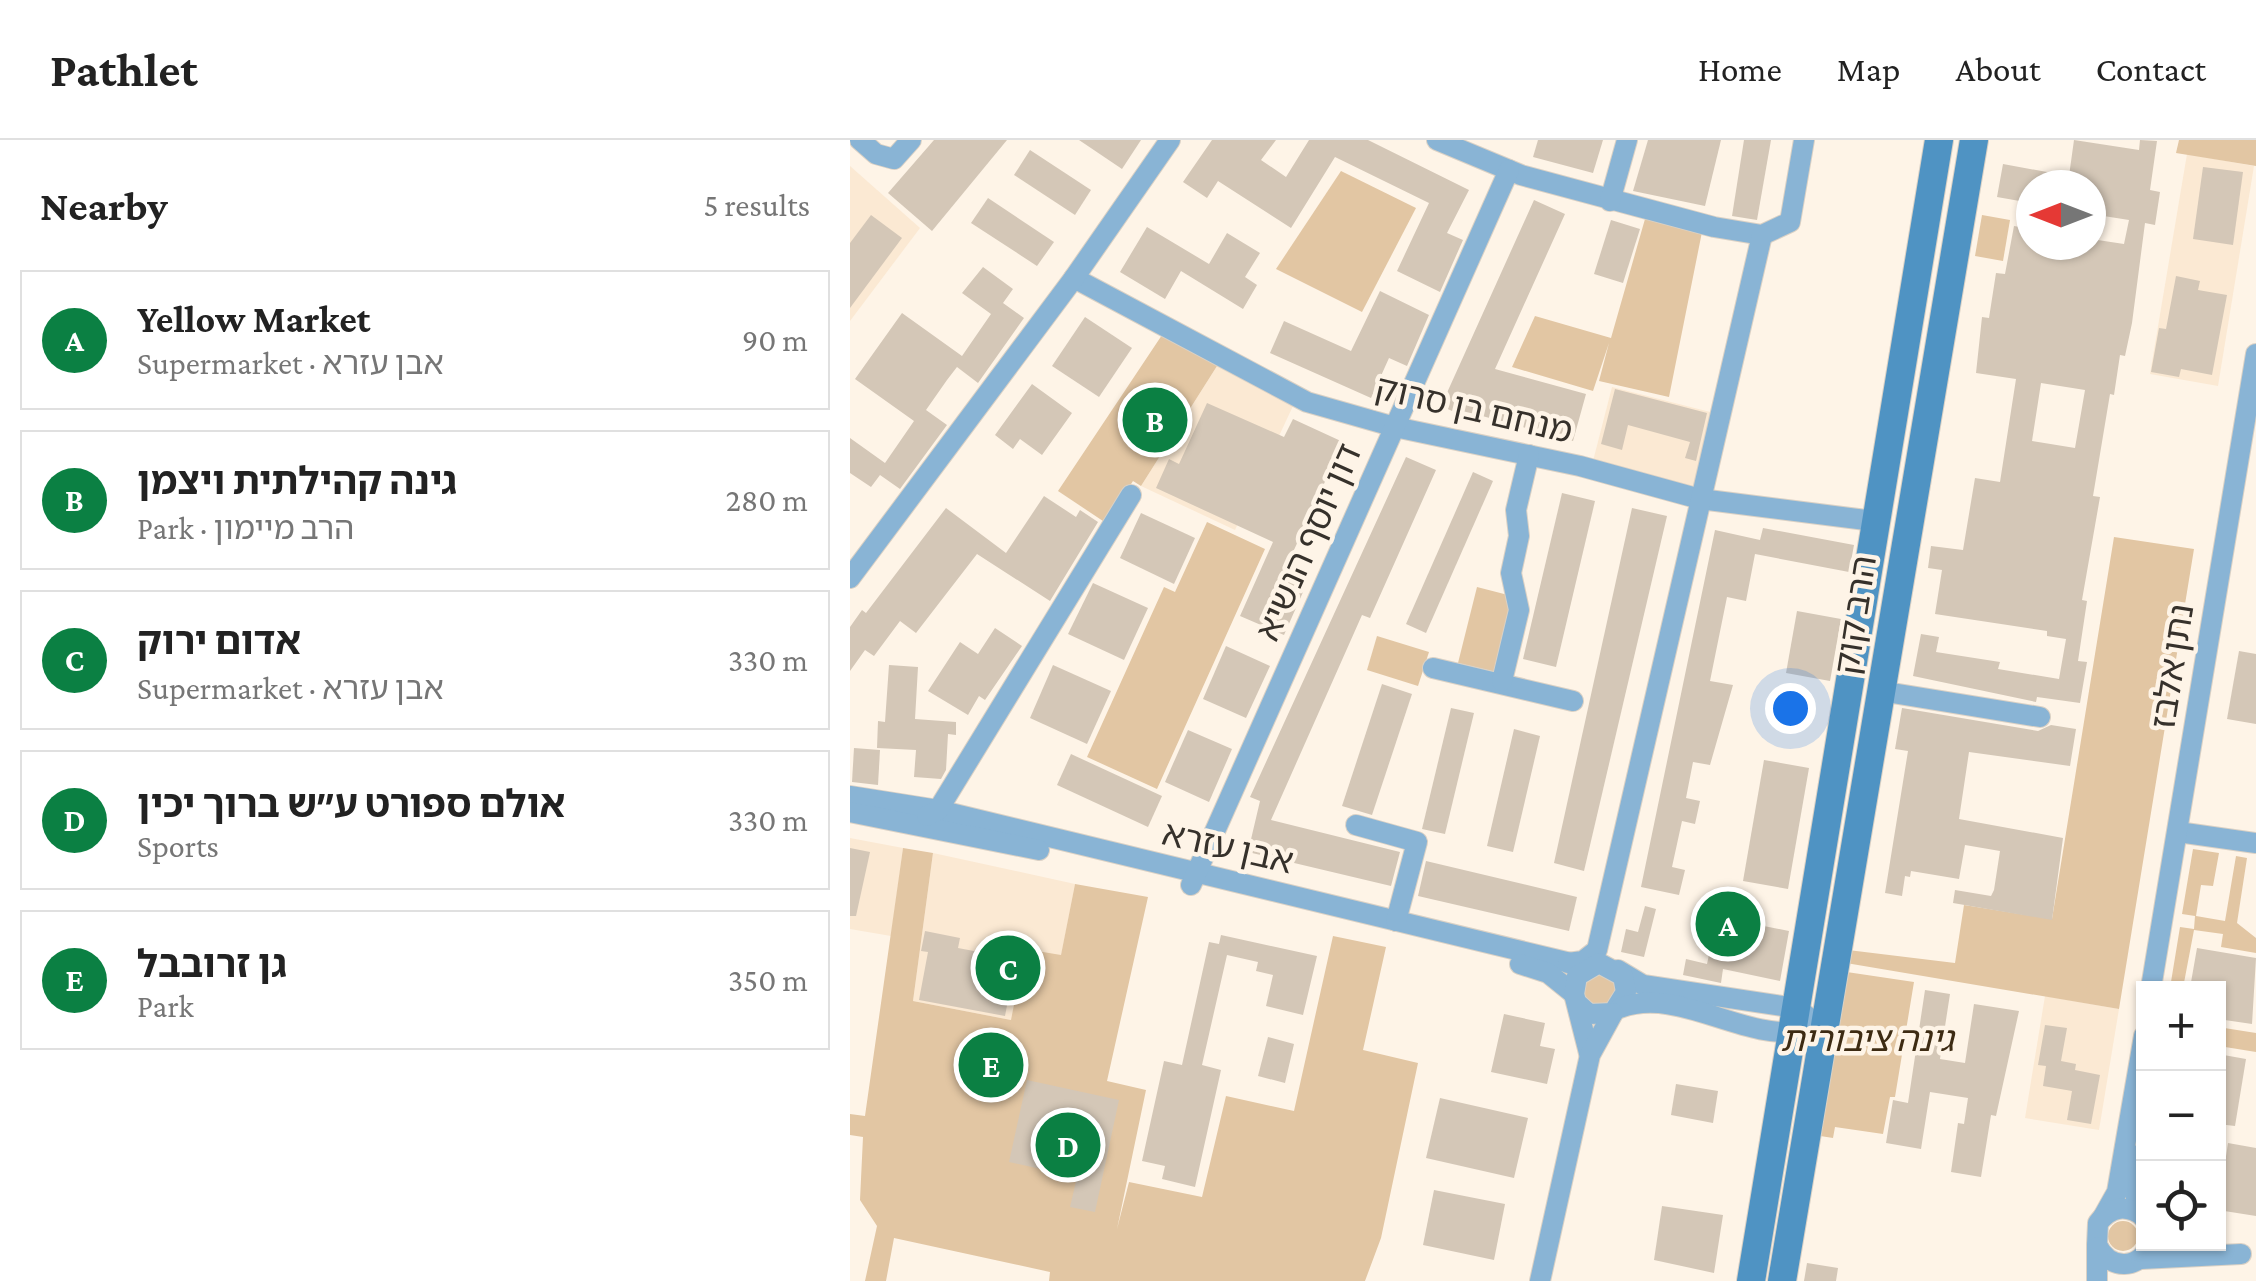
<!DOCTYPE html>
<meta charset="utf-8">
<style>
body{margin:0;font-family:"Crimson Pro","Noto Sans Hebrew",serif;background:#f6f6f6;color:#222}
.controls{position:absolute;right:30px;bottom:30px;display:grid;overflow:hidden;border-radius:0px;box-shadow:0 2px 8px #0004}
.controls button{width:90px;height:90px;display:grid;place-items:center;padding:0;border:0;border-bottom:2px solid #e0e0e0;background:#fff;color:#222;font:50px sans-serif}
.compass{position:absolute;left:1166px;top:30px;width:90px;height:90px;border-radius:50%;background:#fff;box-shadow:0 2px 8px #0004;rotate:270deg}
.you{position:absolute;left:940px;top:568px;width:35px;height:35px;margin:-25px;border:8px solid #fff;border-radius:50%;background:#1a73e8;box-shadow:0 0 0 15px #1a73e833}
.badge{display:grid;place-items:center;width:65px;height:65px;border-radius:50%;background:#0b8043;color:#fff;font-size:32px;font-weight:700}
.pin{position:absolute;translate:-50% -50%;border:5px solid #fff;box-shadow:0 2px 10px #0006}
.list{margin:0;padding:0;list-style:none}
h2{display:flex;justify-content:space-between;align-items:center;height:130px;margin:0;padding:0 40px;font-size:42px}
h2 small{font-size:32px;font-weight:400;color:#767676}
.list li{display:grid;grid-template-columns:65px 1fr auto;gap:30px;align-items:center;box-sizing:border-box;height:140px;margin:0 20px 20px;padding:0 20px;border:2px solid #e0e0e0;border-radius:0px}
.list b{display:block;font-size:38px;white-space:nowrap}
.list p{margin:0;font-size:32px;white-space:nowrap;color:#767676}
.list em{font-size:32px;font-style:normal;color:#767676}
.icon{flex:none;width:55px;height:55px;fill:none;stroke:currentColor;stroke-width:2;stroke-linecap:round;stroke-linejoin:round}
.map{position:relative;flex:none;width:1406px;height:1141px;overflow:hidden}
header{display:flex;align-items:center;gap:60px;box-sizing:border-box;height:140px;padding:0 50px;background:#fff;border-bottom:2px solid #e0e0e0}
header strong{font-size:48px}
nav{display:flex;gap:55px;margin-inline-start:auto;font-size:35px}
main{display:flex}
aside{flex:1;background:#fff}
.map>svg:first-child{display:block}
</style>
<header>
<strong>Pathlet</strong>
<nav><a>Home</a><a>Map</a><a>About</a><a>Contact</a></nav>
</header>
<main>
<aside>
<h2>Nearby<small>5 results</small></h2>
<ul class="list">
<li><span class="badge">A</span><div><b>Yellow Market</b><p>Supermarket · אבן עזרא</p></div><em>90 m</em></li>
<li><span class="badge">B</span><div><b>גינה קהילתית ויצמן</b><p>Park · הרב מיימון</p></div><em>280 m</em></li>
<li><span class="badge">C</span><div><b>אדום ירוק</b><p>Supermarket · אבן עזרא</p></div><em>330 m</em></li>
<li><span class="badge">D</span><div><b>אולם ספורט ע״ש ברוך יכין</b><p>Sports</p></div><em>330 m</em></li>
<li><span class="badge">E</span><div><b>גן זרובבל</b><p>Park</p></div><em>350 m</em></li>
</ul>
</aside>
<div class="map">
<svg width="1406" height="1141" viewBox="0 0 1406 1141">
<rect width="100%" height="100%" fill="#fef4e7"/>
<g fill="#fbe9d3">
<polygon points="1337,14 1404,26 1368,246 1300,234"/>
<polygon points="0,26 70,88 0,181"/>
<polygon points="367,226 443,266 385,390 291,346"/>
<polygon points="762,247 872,275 853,349 743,321"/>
<polygon points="0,698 53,708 41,796 0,789"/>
<polygon points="83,713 225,744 211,816 161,880 63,861"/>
<polygon points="1195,856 1269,869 1249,990 1175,978"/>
</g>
<g fill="#e2c6a3">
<polygon points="1329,0 1406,0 1406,26 1326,13"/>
<polygon points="491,31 566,68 512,172 426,129"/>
<polygon points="1132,75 1160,80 1153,121 1125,116"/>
<polygon points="795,79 852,92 819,257 749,241 759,203 743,251 662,227 685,176 761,198"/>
<polygon points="312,195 367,226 291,346 283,341 256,383 208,351"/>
<polygon points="357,382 415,409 307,649 237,617 314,447 325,452"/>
<polygon points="1264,397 1344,409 1269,869 996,823 998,810 1105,823 1114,765 1202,779"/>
<polygon points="627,447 658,455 667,465 650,533 608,523"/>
<polygon points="527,496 579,512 568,546 517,530"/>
<polygon points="53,708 83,713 63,861 161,880 175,809 211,815 225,744 298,757 257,941 296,950 267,1089 279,1042 352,1057 376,956 444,971 483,796 536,807 513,910 568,923 531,1098 515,1141 199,1141 200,1132 44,1098 36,1141 15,1141 27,1086 10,1060 13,997 0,995 0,974 15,976"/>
<polygon points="1343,709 1369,713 1363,746 1351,745 1346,776 1375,781 1386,716 1397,718 1387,783 1406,798 1406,813 1371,807 1373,794 1344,790 1333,848 1320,848 1330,787 1344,789 1345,776 1332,774"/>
<polygon points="745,831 765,840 767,852 760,863 744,866 734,860 731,845"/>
<polygon points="990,831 1064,842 1045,957 1040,957 1033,994 985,987 983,998 964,995"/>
<polygon points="1368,887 1406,893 1406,912 1369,906"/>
<circle cx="1273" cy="1096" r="15"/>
</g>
<g fill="#d4c7b7" fill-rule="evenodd">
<polygon points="84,0 157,0 82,91 38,53"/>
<polygon points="229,0 291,0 272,29"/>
<polygon points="362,0 426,0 411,20 436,37 459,0 518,0 619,50 597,93 613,100 590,152 547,131 579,63 485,17 441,88 368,41 357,58 333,42"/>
<polygon points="688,0 753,0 743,33 683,17"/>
<polygon points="798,0 871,0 855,66 783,51"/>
<polygon points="894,0 921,0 907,80 882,76"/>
<path d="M1224 0 1289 10 1290 0 1307 1 1300 50 1310 52 1305 85 1295 83 1282 183 1275 216 1270 215 1264 255 1260 254 1243 356 1250 357 1232 460 1237 461 1228 521 1237 522 1230 563 1187 557 1186 562 1063 536 1071 494 1089 497 1086 512 1150 522 1148 529 1209 539 1216 499 1197 496V491L1085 474 1092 430 1078 428 1081 406 1113 410 1125 338 1150 342 1166 239 1126 233 1132 177 1139 178 1146 133 1155 134 1164 86 1181 89V105H1241V99L1274 104 1279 80 1241 74V45H1181V63L1147 57 1153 24 1219 36ZM1191 243 1235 250 1225 308 1182 301Z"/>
<polygon points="180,10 241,50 225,75 164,35"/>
<polygon points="1353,27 1393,32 1383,105 1343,99"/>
<polygon points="138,58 204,102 187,126 121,83"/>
<polygon points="684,60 715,74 645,229 736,254 723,301 625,274 622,280 591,266"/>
<polygon points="21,75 52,98 0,168 0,103"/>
<polygon points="761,80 790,89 773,143 744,134"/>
<polygon points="297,87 359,124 377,93 410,113 395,137 407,145 393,169 331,131 315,159 270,132"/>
<polygon points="133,127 163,149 153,163 174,178 128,243 107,227 97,240 76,270 97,285 50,349 30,335 21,347 0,333 0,298 35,323 64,281 5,239 52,173 112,216 141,174 112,153"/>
<polygon points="1326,136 1350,141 1348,150 1377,155 1362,235 1331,229 1329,237 1301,232 1309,188 1316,189"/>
<polygon points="530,151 579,175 557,226 539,218 521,258 420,213 434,181 501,211"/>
<polygon points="235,177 282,208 249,257 202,226"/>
<polygon points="182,244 222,273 192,315 170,299 163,309 145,295"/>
<polygon points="765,249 857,273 846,321 835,318 840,302 778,285 772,310 751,304"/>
<polygon points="357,263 434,297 443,279 493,302 434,432 457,443 434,495 390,476 423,402 306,348 319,319 329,324"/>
<polygon points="556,317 586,330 520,478 512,475 421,680 550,712 541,746 398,712 410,661 400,657"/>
<polygon points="623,332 643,341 576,493 556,484"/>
<polygon points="712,353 745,361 706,527 673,519"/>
<polygon points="194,356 226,377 230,370 248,382 200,461 127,414 66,493 50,481 24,516 15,510 0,531 0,487 12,470 16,473 96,368 156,413"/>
<polygon points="782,368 817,376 734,731 704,723"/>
<polygon points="291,373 345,398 324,444 270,418"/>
<polygon points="913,388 1004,405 999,432 905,414 896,461 877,457 860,541 883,545 860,625 843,622 836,658 850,661 845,684 832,681 822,727 835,730 829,755 791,747 865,390 910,400"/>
<polygon points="243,443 298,468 274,520 218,494"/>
<polygon points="947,471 991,479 980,541 936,533"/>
<polygon points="145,488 172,506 135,560 129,556 118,575 78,551 110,502 128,514"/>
<polygon points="376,506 420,526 396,578 353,559"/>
<polygon points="1389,511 1406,514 1406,584 1377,579"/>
<polygon points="39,525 68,527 65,579 106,582 106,595 98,594 96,630 91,639 64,637 66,610 27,608 28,581 35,582"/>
<polygon points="203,525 261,551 237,604 180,578"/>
<polygon points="532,544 562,554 522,675 492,666"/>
<polygon points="601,568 624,573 595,694 572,689"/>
<polygon points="1052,568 1188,591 1201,585 1226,589 1220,626 1119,612 1109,679 1213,698 1202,780 1103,763 1105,750 1141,756 1144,750 1150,711 1115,705 1109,739 1061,731 1060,737 1055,736 1052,756 1035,753 1058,611 1045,609"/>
<polygon points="664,589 690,596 663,712 637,706"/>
<polygon points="338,590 382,609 359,662 315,642"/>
<polygon points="4,608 30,610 28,645 2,642"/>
<polygon points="221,614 312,656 298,687 207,645"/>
<polygon points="914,620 959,628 938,749 893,741"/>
<polygon points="0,708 20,712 6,776 0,776"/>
<polygon points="576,721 727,757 719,791 568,756"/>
<polygon points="870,764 886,767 884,780 939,791 930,841 873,829 871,843 833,835 836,819 857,824"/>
<polygon points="795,766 806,769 794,817 771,812 776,789 788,792"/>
<polygon points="75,791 110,798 108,808 166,819 155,876 69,860 78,812 71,811"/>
<polygon points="371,795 467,816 453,875 416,866 423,835 406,831 408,822 377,815 352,925 371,930 345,1047 312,1039 315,1026 292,1021 314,921 332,925 359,802 369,804"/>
<polygon points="1347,808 1406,818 1402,884 1368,879 1368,848 1340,848"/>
<polygon points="1075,850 1100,854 1090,919 1115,923 1124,864 1169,871 1146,976 1141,975 1131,1037 1101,1032 1108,983 1114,984 1118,958 1080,952 1071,1009 1036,1003 1043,960 1058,963"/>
<polygon points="654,874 695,883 690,906 705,909 697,944 641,932"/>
<polygon points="1195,885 1217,888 1211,921 1226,924 1225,930 1250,935 1241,984 1217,980 1222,951 1193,946 1196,926 1188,925"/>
<polygon points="418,897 444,904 435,943 408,936"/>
<polygon points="1368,914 1396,919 1385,986 1368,984"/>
<polygon points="177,940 269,960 245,1072 220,1067 227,1037 159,1022"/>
<polygon points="826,944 868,951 863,983 821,975"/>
<polygon points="590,958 678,978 664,1038 576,1018"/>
<polygon points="1378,1003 1406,1008 1406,1076 1368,1070"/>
<polygon points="584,1050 655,1064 644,1120 573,1105"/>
<polygon points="812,1066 873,1075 864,1133 804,1120"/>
<polygon points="957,1123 988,1128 986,1141 954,1141"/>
</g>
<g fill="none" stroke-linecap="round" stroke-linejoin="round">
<defs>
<g id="street">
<polyline points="10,0 26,14 44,19 61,0"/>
<polyline points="587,0 671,35 864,87 912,95 940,82 954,0"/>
<polyline points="760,61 777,0"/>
<polyline points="224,138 457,262 545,287 730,326 850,359 1016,380 1031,369"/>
<polyline points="0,438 224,138 320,0"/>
<polyline points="583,528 723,561"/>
<polyline points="652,541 669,470 661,433 669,396 666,370 679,315"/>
<polyline points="1030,551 1190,577"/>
<polyline points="0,656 88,670 729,825"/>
<polyline points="0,672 189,710"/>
<polyline points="77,676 88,670 281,355"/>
<polyline points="506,685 567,702 546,781"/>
<polyline points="1328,692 1406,703"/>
<polyline points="341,745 659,30"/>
<polyline points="718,823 733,821 747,810 912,95"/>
<polyline points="670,824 698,833 724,854"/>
<polyline points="768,830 793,845 946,868 973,888"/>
<polyline points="1301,848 1406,214"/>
<polyline points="727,863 739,874 763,873 776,852 773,836 749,823 727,836 724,854 739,913"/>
<path d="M770 868C828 846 893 901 952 891"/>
<polyline points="1282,1015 1285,1054 1293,1077"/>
<polyline points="1253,1077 1267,1052 1294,896"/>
<path d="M1294 1077C1277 1064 1261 1066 1248 1083L1247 1105C1260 1131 1289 1130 1301 1104"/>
<polyline points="1247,1107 1247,1141"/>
<polyline points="1291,1119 1391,1114"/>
<polyline points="690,1141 740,915 763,873"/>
</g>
<g id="secondary">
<polyline points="901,1141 1089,0"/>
<polyline points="932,1141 1124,0"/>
</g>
</defs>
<use href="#street" stroke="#dad1c5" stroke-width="22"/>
<use href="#secondary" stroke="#dad1c5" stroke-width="30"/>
<use href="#street" stroke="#89b4d5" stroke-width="20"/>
<use href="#secondary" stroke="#4f93c3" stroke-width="28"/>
</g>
<g text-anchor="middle" stroke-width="9" stroke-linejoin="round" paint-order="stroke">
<g font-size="35" fill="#36312b" stroke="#fef4e7">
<text transform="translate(624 269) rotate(13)" y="12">מנחם בן סרוק</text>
<text transform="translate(458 402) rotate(-66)" y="12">דון יוסף הנשיא</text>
<text transform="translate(1005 475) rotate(-81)" y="12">הרב קוק</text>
<text transform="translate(1322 526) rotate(-81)" y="12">נתן אלבז</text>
<text transform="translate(378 707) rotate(13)" y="12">אבן עזרא</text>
</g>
<g font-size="35" font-style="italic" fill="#3d2b13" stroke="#fef4e7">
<text x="1017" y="911">גינה ציבורית</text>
</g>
</g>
</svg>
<div class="controls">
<button>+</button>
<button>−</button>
<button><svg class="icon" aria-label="locate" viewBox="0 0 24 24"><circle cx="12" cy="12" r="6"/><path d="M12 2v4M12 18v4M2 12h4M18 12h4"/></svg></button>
</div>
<svg class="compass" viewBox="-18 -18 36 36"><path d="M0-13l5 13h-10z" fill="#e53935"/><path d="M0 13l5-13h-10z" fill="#767676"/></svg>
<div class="you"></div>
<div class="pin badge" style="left:878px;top:784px">A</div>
<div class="pin badge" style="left:305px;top:280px">B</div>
<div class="pin badge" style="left:158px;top:828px">C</div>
<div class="pin badge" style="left:218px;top:1005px">D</div>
<div class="pin badge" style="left:141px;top:925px">E</div>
</div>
</main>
